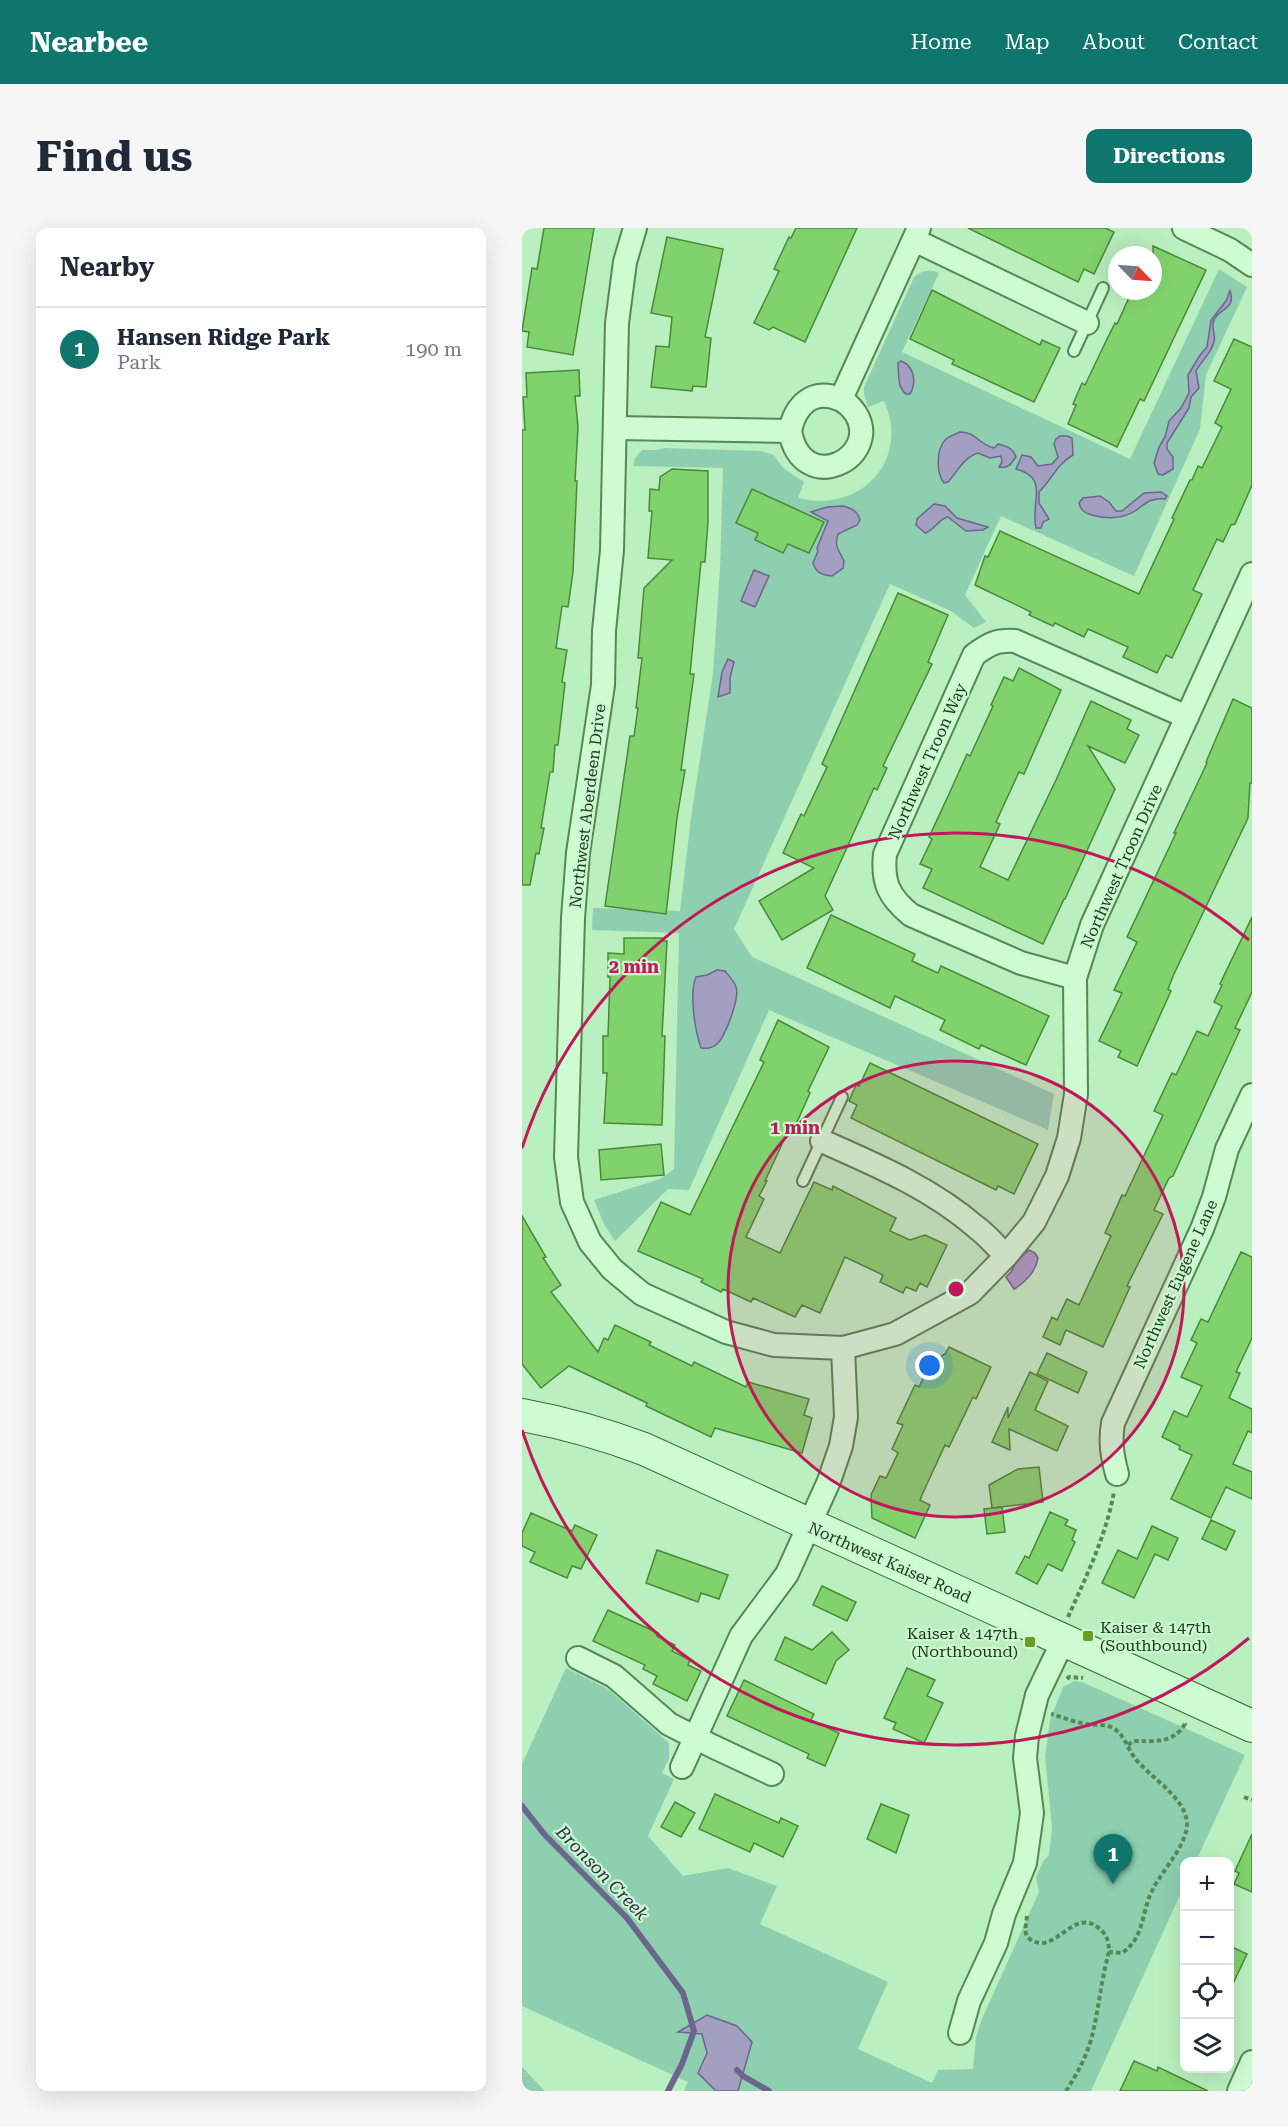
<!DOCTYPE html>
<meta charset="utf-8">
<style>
body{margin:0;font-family:"Roboto Serif",serif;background:#f6f6f7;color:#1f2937}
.controls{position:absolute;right:18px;bottom:18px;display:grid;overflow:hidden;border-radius:12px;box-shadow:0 6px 24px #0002}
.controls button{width:54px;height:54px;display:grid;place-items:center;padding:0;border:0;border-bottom:2px solid #e0e1e3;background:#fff;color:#1f2937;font:30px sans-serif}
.compass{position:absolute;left:586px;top:18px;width:54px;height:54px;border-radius:50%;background:#fff;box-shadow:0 6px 24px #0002;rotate:115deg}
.you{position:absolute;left:408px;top:1138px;width:21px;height:21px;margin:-15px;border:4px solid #fff;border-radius:50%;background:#1a73e8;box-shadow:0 0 0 9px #1a73e833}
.badge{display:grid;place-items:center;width:39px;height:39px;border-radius:50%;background:#0f766e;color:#fff;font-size:20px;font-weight:700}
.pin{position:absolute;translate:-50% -50px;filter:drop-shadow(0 2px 3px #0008)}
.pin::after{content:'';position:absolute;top:32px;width:21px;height:18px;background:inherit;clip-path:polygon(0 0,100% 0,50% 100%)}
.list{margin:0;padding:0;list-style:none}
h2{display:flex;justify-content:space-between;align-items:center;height:78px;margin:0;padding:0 24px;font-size:26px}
h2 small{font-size:20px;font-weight:400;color:#747a83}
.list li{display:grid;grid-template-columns:39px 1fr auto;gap:18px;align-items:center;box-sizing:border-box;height:84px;padding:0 24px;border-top:2px solid #e0e1e3}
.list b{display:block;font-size:22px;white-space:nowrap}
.list p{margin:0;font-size:20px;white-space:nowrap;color:#747a83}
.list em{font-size:20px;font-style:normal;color:#747a83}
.icon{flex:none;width:33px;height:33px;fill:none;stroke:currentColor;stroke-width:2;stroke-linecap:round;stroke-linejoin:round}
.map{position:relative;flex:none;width:730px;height:1863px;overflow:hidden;border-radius:12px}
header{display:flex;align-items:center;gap:36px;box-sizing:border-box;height:84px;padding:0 30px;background:#0f766e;color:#fff}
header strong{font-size:28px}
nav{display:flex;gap:33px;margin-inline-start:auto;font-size:21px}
.intro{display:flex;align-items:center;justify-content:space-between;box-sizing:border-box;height:144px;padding:0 36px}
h1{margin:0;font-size:42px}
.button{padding:15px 27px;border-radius:12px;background:#0f766e;color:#fff;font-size:21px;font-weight:700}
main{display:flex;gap:36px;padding:0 36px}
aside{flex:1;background:#fff;border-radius:12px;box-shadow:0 6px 24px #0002}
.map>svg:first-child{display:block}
</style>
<header>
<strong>Nearbee</strong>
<nav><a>Home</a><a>Map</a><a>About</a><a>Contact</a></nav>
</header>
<div class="intro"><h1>Find us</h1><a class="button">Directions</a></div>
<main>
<aside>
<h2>Nearby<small></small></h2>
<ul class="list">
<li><span class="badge">1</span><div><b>Hansen Ridge Park</b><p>Park</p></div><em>190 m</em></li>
</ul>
</aside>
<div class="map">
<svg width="730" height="1863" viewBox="0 0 730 1863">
<rect width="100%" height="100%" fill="#baf0bf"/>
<g fill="#8ecfaf">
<path d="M697 41 725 59 684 147 678 201 612 348 479 288 443 367 464 394 452 400 429 383 368 356 212 701 230 729 532 866 526 902 247 782 167 962 146 961 93 1013 82 996 72 972 138 951 152 941 157 705 70 702 71 680 158 683 169 590 191 445 198 341 201 240 111 238 113 230 120 222H135L142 220 239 223 252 227 261 240 282 254 276 270C327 284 378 247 368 191 367 185 364 179 362 173L346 179 342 166V159L392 49C400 42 408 41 417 45L380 124 608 231Z"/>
<polygon points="44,1440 86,1461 147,1515 147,1531 140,1545 152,1551 126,1608 161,1648 206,1640 255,1658 238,1696 366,1754 336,1821 410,1855 416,1842 451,1841 454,1809 459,1793 517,1664 514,1650 521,1633 527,1627 530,1599 523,1529 528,1492 541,1459 552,1453 560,1454 723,1527 674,1633 662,1634 662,1658 569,1863 162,1863 166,1854 0,1778 0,1536"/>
<polygon points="0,1839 23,1863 0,1863"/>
</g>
<g fill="#a29fc1" stroke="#6c668e" stroke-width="1.5">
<path d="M708 63C715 83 694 80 691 95 690 101 694 108 692 114 689 126 679 133 674 143L677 160 669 169 667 180 645 215V221L651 229V241L641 247 636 246 632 235 637 219 643 209 647 193 659 180 667 165 666 147 678 127 685 119 689 92 704 73Z"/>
<path d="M379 133C392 138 395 154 388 166H384C375 159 377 146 376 135Z"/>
<path d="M438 204C454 204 456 216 472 220L476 216C485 218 491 220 494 229 489 236 486 241 477 239L480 234 479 228 468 230 456 225C441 230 436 243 426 254L422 255C414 245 414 220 424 211 428 208 433 206 438 204Z"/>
<path d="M538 208H545L550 210 551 227C534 237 531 250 517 264V275L527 291 521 294 519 300H514C508 274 528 250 494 241L500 227 509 229 516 238 530 236 536 229 532 216 534 211Z"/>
<path d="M639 264 645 268 643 271C629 269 623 276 613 283 601 291 583 291 570 287 563 285 559 283 557 275L561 270 578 268 587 274 594 283H600L622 265Z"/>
<path d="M412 276 423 278 435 290 466 299 461 302 444 303 426 289C416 291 413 302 403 305L394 297 395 291Z"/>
<path d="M321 278C330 281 335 282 338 292L335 297 316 306C312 319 317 322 322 333L321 340 310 348C300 347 294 345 291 335L296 323 295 320 306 293 289 284 305 279Z"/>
<polygon points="232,342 247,348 233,379 219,373"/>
<polygon points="206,431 212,434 208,450 208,465 196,469 200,444"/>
<path d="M195 742 203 743C207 748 213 754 214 759 218 770 204 805 197 814 192 820 186 821 179 820 173 803 167 765 174 749L185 747Z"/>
<path d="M507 1022 513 1025 516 1030C514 1043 503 1055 492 1061L484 1049 489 1044 494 1034Z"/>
<polygon points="185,1787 215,1798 230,1814 216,1863 194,1863 176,1845 185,1825 180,1806 156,1804"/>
</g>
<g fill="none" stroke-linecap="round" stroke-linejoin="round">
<g stroke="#6c668e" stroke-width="6">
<polyline points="0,1578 23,1607 105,1690 161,1765 172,1803 160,1836 146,1863"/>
<polyline points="215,1842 221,1848 247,1863"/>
</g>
</g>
<g fill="#80d26d" stroke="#498938" stroke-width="1.5">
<polygon points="22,0 72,0 51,127 5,119 7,104 0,103 10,40 15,41"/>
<polygon points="274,0 335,0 283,114 251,99 247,102 232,95 257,43 252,41 267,9 269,10"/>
<polygon points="446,0 583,0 592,4 572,46 562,41 556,54"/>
<polygon points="145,9 201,21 183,109 189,110 184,159 171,158 170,163 129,159 134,118 147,119 150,89 129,85"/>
<polygon points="631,18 684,42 622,173 618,171 595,219 546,196 554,177 551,176 560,155 563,157 586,109 593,95 595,96 610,63 631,63"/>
<polygon points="410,62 518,117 520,112 538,120 512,174 430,136 432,132 388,111"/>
<polygon points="712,111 730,119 730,257 713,296 709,297 701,314 695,311 671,362 680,366 650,430 644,427 635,445 601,429 606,419 566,401 562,409 533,395 531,398 507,387 509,384 453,357 463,328 466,329 478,303 617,366 652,291 650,290 668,252 670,252 676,238 680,240 700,199 693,195 709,161 692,153"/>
<polygon points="57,142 58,168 53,168 56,199 53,253 55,253 51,344 46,379 40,378 34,420 45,422 40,454 43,455 36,517 33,517 31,544 28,544 19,600 22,600 17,626 14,625 8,657 0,657 0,202 3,202 1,169 5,169 4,145"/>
<polygon points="150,241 186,243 186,293 183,334 179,334 168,446 172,446 159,542 163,542 155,590 144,686 83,678 108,508 112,508 116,480 114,480 120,430 116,430 122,360 150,332 126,330 130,283 127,283 128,261 137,262 138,249"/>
<polygon points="230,261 302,294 287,325 266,316 261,325 233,312 236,305 214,295"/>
<polygon points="376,365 426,387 406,434 410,436 361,538 365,540 355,562 352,560 303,668 311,682 260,712 237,673 292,640 261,625 279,586 282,588 305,539 300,536"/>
<polygon points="497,440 539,462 502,546 497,544 474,594 478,596 458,639 486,652 534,552 569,473 609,492 605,501 617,507 603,535 566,518 593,561 543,671 542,671 521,716 401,660 410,641 398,636 410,611 407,609 427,566 445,526 448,528 471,478 469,477 482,449 491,453"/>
<polygon points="711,471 730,480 730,555 728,555 726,590 652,746 646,761 649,763 615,838 596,829 599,823 577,813 600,765 592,762 615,714 605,709 654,605 652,605 685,535 684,534"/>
<polygon points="309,687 393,726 390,733 416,745 419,738 527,788 504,837 459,817 457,821 418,802 423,792 373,768 368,780 285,740"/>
<polygon points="730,689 730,764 713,800 718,802 651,948 647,950 632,982 641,986 605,1058 608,1059 581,1119 544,1102 538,1117 521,1109 530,1089 535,1092 545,1071 557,1077 589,1008 583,1005 600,967 603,968 641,887 632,883 650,845 654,847 675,803 686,808 700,778 692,774 700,757 698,756"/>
<polygon points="102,710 140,710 140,713 145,713 140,808 143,808 140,897 82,895 85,845 81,845 81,808 86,808 88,749 86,749 86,725 102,726"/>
<polygon points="256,792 307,819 286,863 288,865 271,903 267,901 243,953 245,953 237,968 242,971 224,1009 258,1025 292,954 310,962 311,958 374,990 368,1003 388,1012 403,1007 425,1017 405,1059 398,1055 394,1063 384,1059 381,1065 358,1054 361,1047 323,1029 298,1085 280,1077 273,1089 231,1070 229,1074 201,1061 199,1064 179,1054 181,1051 116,1023 139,974 168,987 242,834 238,832"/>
<polygon points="348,835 516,916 492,966 476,958 474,962 329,890 335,877 327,873 334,857 337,858"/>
<polygon points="139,916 142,947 79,952 77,922"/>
<polygon points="0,988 24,1029 21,1030 39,1057 29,1064 76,1124 82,1110 86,1112 93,1097 129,1114 127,1117 170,1138 172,1134 224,1159 226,1154 287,1171 282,1187 290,1190 280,1225 193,1200 189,1209 124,1178 125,1175 47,1138 19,1160 0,1136"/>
<polygon points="719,1024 730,1029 730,1110 714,1144 718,1145 707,1170 730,1181 730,1205 726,1203 711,1236 730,1244 730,1271 704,1259 689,1290 649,1271 670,1227 657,1221 658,1218 640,1209 652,1183 665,1189 680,1158 659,1149 675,1115 669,1112 679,1091 686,1094"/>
<polygon points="427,1119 469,1139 454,1171 451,1169 427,1219 423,1217 400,1267 398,1272 408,1277 393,1310 350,1290 349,1267 358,1248 364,1250 376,1225 370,1221 381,1197 375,1195 393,1157 397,1159 409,1134 423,1126"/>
<polygon points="525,1125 565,1144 556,1165 515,1146"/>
<polygon points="508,1144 526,1153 513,1182 546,1198 535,1223 487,1201 488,1222 470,1214 486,1179 486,1190"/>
<polygon points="517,1239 521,1274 470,1280 467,1257 496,1241"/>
<polygon points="480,1279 483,1304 465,1306 462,1281"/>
<polygon points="528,1284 546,1292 543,1297 554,1302 550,1312 553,1314 540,1343 526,1336 515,1356 494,1345 503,1328 507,1330"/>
<polygon points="9,1285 50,1303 53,1297 75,1307 59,1341 50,1338 45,1350 8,1334 13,1324 0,1318 0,1305"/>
<polygon points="689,1292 713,1303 704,1322 680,1311"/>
<polygon points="630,1298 656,1310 646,1332 633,1326 612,1370 580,1355 596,1322 615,1331"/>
<polygon points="135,1322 206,1347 197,1371 179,1365 176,1374 124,1355"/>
<polygon points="300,1358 334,1374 325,1393 291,1377"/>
<polygon points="86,1382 136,1405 135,1408 153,1417 150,1423 168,1432 166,1437 179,1443 165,1473 131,1456 135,1448 121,1441 123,1437 71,1413"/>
<polygon points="310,1404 327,1422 314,1433 304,1456 253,1432 263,1409 290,1422"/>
<polygon points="385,1440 413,1452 405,1468 421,1475 402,1515 371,1501 374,1495 362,1490"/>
<polygon points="222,1452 292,1486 289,1492 317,1505 303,1538 285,1530 287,1526 205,1488"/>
<polygon points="193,1566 257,1595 259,1590 276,1598 261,1629 232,1615 228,1624 177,1601"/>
<polygon points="153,1574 173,1585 159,1609 139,1599"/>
<polygon points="359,1576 387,1587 374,1625 345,1611"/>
<polygon points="730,1606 730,1664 712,1656 717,1645 713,1643"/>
<polygon points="708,1718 725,1726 708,1762"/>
<polygon points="612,1833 635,1843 636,1839 686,1863 598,1863"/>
</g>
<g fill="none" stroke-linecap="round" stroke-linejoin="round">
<defs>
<g id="service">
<polyline points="552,123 581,60"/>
<polyline points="281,953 320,869"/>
</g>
<g id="minor">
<polyline points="113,0 103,34 95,95 90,322 82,403 81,457 56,625 51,690 44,929 50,974 68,1014 90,1041 120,1066 204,1104 252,1117 321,1120 373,1106 448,1065 484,1028 512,994 535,948 547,910 554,866 553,750 570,697 730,346"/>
<polyline points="662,0 708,22 730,37"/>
<polyline points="392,12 565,95"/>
<polyline points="319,171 397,0"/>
<path d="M94 200 268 203C273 178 290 160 317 171 325 174 330 180 334 186 360 230 280 270 268 203"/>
<path d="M553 750 499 735 389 687C367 669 360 655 363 626L452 427C467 416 474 412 493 413L665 489"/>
<path d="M300 913C354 937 409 960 454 999 465 1007 474 1018 484 1028"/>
<path d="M595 1246C590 1227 588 1214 591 1195L680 1001 692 969 705 921 730 867"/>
<polyline points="56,1430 92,1448 147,1496 190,1518 250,1546"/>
<polyline points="160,1539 219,1408 265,1346 307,1253 319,1218 324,1189 321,1120"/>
<polyline points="438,1805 447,1773 474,1715 482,1686 503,1635 510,1585 503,1530 505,1508 515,1467 541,1413"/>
<polyline points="717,1863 730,1834"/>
</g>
<path id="secondary" d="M0 1187C43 1195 82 1206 122 1221L730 1498"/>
</defs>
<use href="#service" stroke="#578853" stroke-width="14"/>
<use href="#minor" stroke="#578853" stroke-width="26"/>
<use href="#secondary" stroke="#3c6a37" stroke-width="34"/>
<g stroke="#578853" stroke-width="4" stroke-dasharray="4.5 3" stroke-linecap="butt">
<path d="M546 1389C564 1349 584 1308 592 1264"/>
<polyline points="545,1451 547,1449 561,1450"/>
<path d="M606 1517 611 1513C632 1513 651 1516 663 1496L661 1494"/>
<polyline points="722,1569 730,1572"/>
<path d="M505 1688C504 1698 500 1708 511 1713 515 1715 521 1716 525 1714 544 1708 558 1681 580 1703 586 1709 587 1716 587 1724L600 1725C623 1710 619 1683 631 1661 640 1643 665 1617 665 1596 665 1570 626 1548 612 1529 605 1519 602 1506 591 1500 583 1495 573 1498 564 1496 552 1494 540 1489 529 1486"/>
<path d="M544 1863C555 1846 565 1828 570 1808 577 1780 579 1752 587 1724"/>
</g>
<use href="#service" stroke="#cdfbd2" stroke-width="10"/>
<use href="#minor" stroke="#cdfbd2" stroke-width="22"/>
<use href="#secondary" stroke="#cdfbd2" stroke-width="32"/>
</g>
<circle cx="434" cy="1061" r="228" fill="#c2185b" fill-opacity=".12"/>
<g fill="none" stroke="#c2185b" stroke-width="3">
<circle cx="434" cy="1061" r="228"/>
<path d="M727 1410A456 456 0 0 1 0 1202M0 920A456 456 0 0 1 727 712"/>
</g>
<g fill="#6b9b20" stroke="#caf8cf" stroke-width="2">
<rect x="560" y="1402" width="12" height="12" rx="3"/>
<rect x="502" y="1408" width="12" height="12" rx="3"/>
</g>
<g text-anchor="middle" stroke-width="4.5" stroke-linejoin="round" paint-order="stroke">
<g font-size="16" fill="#1d361a" stroke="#caf8cf">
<text transform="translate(405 533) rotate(-66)" y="6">Northwest Troon Way</text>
<text transform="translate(65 578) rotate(-83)" y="6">Northwest Aberdeen Drive</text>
<text transform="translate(599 638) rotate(-66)" y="6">Northwest Troon Drive</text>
<text transform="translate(653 1056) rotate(-66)" y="6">Northwest Eugene Lane</text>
<text transform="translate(368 1334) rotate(24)" y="6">Northwest Kaiser Road</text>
</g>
<g font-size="16" fill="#1d361a" stroke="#caf8cf" text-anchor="start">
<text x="578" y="1405">Kaiser &amp; 147th<tspan x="578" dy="18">(Southbound)</tspan></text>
<text x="496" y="1411" text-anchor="end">Kaiser &amp; 147th<tspan x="496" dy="18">(Northbound)</tspan></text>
</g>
<g font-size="18" font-style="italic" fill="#372857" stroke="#caf8cf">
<text transform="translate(80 1645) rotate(46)" y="6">Bronson Creek</text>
</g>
</g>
<circle cx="434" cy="1061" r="9" fill="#c2185b" stroke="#caf8cf" stroke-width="3"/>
<g font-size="18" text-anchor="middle" font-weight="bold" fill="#c2185b" stroke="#caf8cf" stroke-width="4.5" stroke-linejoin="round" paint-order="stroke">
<text x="112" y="745">2 min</text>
<text x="273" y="906">1 min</text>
</g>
</svg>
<div class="controls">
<button>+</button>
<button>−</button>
<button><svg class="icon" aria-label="locate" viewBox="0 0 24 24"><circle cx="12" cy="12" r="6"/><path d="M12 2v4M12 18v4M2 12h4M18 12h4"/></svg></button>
<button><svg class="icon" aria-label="layers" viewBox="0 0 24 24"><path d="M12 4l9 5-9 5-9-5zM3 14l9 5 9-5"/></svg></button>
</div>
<svg class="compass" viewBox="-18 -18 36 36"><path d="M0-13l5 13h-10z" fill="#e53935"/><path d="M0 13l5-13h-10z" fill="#747a83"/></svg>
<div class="you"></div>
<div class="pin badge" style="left:591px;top:1656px">1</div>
</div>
</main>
